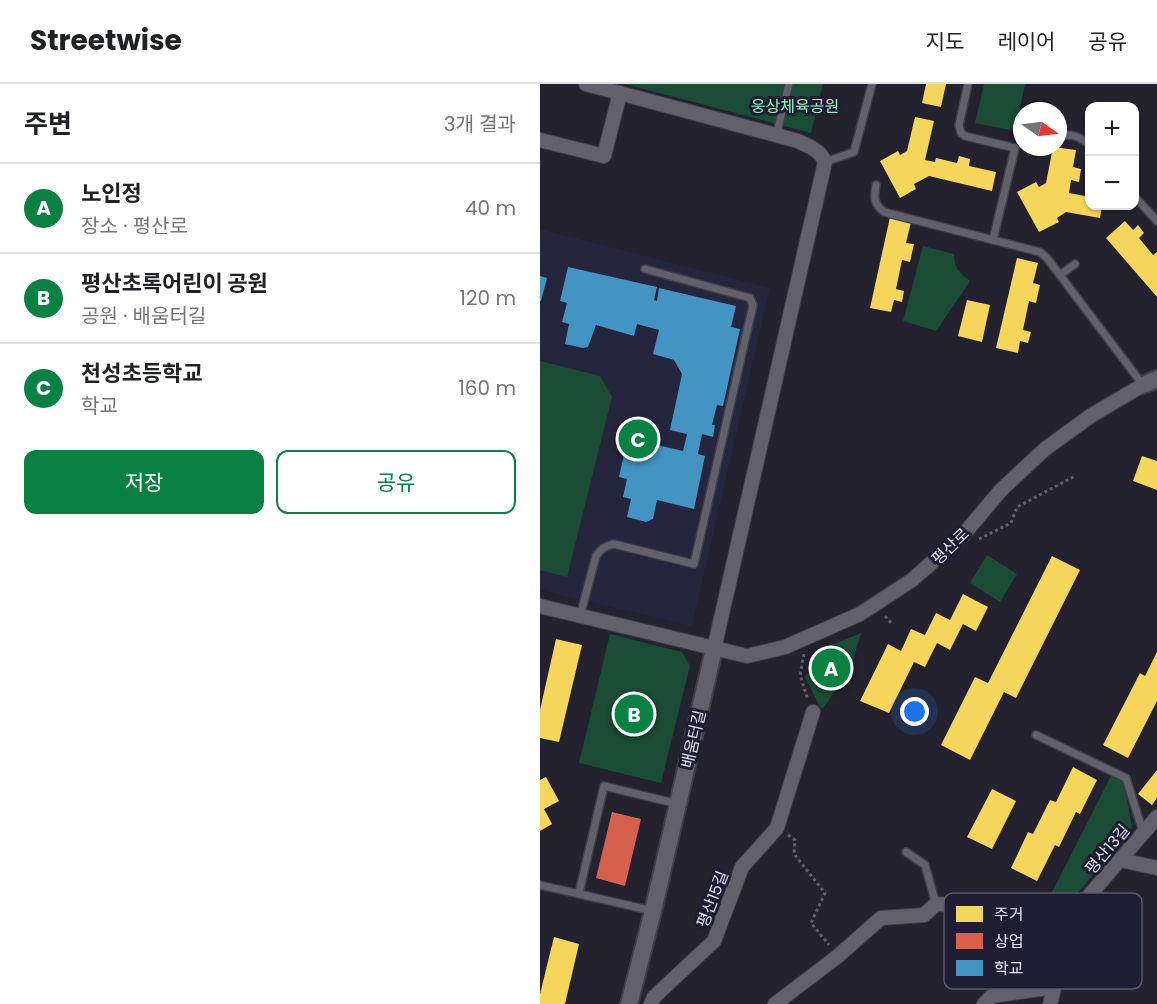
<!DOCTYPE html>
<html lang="ko">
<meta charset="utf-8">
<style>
body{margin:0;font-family:Poppins,"Noto Sans KR",sans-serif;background:#f2f2f2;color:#202124}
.controls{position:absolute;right:18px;top:18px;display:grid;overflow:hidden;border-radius:12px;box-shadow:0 2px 4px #0004}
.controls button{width:54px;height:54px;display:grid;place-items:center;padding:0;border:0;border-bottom:2px solid #e0e0e0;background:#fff;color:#202124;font:30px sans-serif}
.compass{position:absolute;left:473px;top:18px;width:54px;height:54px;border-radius:50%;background:#fff;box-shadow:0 2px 4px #0004;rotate:104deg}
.you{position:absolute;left:375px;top:628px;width:21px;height:21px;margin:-15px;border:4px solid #fff;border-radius:50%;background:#1a73e8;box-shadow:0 0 0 9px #1a73e833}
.badge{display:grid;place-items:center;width:39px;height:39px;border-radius:50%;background:#0b8043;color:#fff;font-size:20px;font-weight:700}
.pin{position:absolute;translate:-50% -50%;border:3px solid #fff;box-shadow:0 2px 6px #0006}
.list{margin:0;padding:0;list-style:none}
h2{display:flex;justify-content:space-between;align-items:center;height:78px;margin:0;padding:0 24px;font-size:26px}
h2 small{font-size:20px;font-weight:400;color:#757577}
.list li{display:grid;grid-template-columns:39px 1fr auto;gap:18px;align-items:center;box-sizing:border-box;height:90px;padding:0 24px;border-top:2px solid #e0e0e0}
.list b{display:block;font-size:22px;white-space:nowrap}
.list p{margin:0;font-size:20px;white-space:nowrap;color:#757577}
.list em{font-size:20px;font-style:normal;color:#757577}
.actions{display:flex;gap:12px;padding:18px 24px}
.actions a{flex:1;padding:14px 0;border:2px solid #0b8043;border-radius:12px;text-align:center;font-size:21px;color:#0b8043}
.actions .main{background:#0b8043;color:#fff}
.map{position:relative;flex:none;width:617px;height:920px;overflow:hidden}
header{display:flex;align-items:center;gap:36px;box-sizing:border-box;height:84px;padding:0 30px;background:#fff;border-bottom:2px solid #e0e0e0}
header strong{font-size:28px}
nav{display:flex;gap:33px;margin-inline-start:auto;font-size:21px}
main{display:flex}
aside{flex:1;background:#fff}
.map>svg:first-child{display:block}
</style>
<header>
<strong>Streetwise</strong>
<nav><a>지도</a><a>레이어</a><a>공유</a></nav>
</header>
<main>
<aside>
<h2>주변<small>3개 결과</small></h2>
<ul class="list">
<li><span class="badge">A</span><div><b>노인정</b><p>장소 · 평산로</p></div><em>40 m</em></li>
<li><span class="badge">B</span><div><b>평산초록어린이 공원</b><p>공원 · 배움터길</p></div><em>120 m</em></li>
<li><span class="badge">C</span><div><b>천성초등학교</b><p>학교</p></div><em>160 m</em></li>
</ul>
<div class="actions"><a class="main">저장</a><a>공유</a></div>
</aside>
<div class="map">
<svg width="617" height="920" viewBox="0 0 617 920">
<rect width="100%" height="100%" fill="#23222e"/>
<polygon fill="#26253e" points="0,145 230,204 152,542 0,506"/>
<g fill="#1b4c35">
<polygon points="85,0 283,0 271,49"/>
<polygon points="444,0 485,0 475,47 435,39"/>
<path d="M383 162 414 170C414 183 419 189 430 197L396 247 363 237Z"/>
<polygon points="0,277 60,292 72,313 27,493 0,486"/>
<polygon points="447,471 477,490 460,518 430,499"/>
<polygon points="321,549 311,583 284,564"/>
<polygon points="70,550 142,568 150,582 121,699 39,679"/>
<polygon points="270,585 297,604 283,624 280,623 265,593"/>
<polygon points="572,690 584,697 592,744 531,817 510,812"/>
</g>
<g fill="#f6d55c">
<polygon points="386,0 406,0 401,23 382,19"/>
<polygon points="375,33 394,37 385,76 395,78 396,74 417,79 419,72 430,75 429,82 456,88 452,107 389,92 374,100 376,105 360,114 340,77 358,67 360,71 367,67"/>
<polygon points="513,63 536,66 533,83 541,85 539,98 531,96 529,109 550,113 550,122 562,122 560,134 526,128 517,134 519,138 499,148 477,108 496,98 499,103 506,99"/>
<polygon points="350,133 371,138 366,159 374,160 370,178 362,176 356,205 364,207 362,218 354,216 351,228 330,224"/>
<polygon points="585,137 593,146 598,141 604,149 599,154 613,171 617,168 617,213 566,154"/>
<polygon points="477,174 498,179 493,199 500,201 496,219 489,217 483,246 491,248 488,259 480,257 478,269 456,264"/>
<polygon points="427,216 450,221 442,258 418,252"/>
<polygon points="602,372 617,377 617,406 593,397"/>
<polygon points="512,472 540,486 476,614 464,608 430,676 401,661 435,593 448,599"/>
<polygon points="423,510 448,523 436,547 423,540 410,566 397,559 385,583 374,578 349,629 320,617 348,560 361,567 371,545 385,551 396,529 410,536"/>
<polygon points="16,555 42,561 19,658 0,654 0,626"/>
<polygon points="284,564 311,583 297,604 270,585"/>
<polygon points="617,568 617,617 588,674 563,661 600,589 605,592"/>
<polygon points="533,683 557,696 540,730 536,728 519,763 515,761 497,797 471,784 488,748 493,750 510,716 516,718"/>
<polygon points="617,686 617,714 612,721 598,710"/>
<polygon points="6,693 19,717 4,725 12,740 0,747 0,696"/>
<polygon points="452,705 476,717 452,765 427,753"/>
<polygon points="14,853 39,860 25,920 0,920 0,910"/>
</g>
<polygon fill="#d6604d" points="72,728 101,735 85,802 56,794"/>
<g fill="#4393c3">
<polygon points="28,183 117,203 114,216 117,217 119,204 196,222 191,243 200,245 183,322 177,321 172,341 175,341 173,353 162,350 158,370 165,372 154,425 117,416 113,435 106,438 87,433 91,415 83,413 87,395 79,393 86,361 111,367 113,360 143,367 147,350 130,346 142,290 134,276 113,270 119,246 97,240 94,252 56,241 48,263 43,264 25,260 29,240 22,238 27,219 20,217"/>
<polygon points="0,192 7,194 1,217 0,217"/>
</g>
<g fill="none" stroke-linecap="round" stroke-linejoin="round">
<defs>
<g id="service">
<polyline points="428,0 419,41 421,49 425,52 475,64 453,156"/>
<polyline points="236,52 249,0"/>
<path d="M518 52C531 49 539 52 550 61"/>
<polyline points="285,78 314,68 332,0"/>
<path d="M336 101C334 113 333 119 344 128L500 168 507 174 603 301"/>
<polyline points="594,112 617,137"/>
<polyline points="520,191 535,180"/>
<path d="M40 532 56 472C61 465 65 462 74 460L154 480 213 221 210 214 105 185"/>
<polyline points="496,651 586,694 603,748"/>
<polyline points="366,768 385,781 396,820"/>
<polyline points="0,801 113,827"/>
<polyline points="39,809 64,702 138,720"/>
</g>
<g id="minor">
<path d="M46 0 258 57C270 63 280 66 285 78L174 565"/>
<polyline points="0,56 64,72 80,9"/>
<polyline points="0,522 207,572 245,563 320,530 372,496 423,451 461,406 505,365 552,331 603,301"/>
<polyline points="580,776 617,784"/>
<polyline points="111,920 114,913 174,857 202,783 237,744 273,628"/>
<polyline points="235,920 298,872 341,834 384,831 396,820 534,829"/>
<polyline points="444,920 452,912 514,903"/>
<polyline points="510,920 534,829 617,733"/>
</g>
<g id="tertiary">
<polyline points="603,301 617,295"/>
<polyline points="89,920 113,827 174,565"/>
</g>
</defs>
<use href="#service" stroke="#3f3e49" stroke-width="10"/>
<use href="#minor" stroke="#3f3e49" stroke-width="16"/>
<use href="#tertiary" stroke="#3f3e49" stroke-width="20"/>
<g stroke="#61606a" stroke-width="3" stroke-dasharray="3 3" stroke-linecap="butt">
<polyline points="439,455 471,439 477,423 535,392"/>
<polyline points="345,532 353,541"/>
<polyline points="264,570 260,591 268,616"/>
<polyline points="248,751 255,756 254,770 285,809 271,839 289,861"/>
</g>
<use href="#service" stroke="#62616b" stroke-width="7"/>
<use href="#minor" stroke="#62616b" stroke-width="14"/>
<use href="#tertiary" stroke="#62616b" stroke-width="16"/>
</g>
<g text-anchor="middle" stroke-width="6" stroke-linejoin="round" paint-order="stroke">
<g font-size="16" fill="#98f3bf" stroke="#1f1d33">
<text x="255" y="28">웅상체육공원</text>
</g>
<g font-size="16" fill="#e0e0ef" stroke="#1f1d33">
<text transform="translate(410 462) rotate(-44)" y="6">평산로</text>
<text transform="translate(153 655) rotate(-77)" y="6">배움터길</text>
<text transform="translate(567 765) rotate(-50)" y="6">평산13길</text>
<text transform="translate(172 815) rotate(-69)" y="6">평산15길</text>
</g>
</g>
<rect x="404" y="809" width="198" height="96" rx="9" fill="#1f1d33" stroke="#59586b" stroke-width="1.5"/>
<rect x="416" y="822" width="27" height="16" fill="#f6d55c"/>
<rect x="416" y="849" width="27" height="16" fill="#d6604d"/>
<rect x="416" y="876" width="27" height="16" fill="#4393c3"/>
<g font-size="16" fill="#e0e0ef">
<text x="454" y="836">주거</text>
<text x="454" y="863">상업</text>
<text x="454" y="890">학교</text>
</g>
</svg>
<div class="controls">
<button>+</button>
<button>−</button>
</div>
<svg class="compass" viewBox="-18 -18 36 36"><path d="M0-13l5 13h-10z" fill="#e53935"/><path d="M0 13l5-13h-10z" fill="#757577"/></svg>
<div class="you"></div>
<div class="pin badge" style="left:291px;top:584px">A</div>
<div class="pin badge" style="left:94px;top:630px">B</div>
<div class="pin badge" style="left:98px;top:355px">C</div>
</div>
</main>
